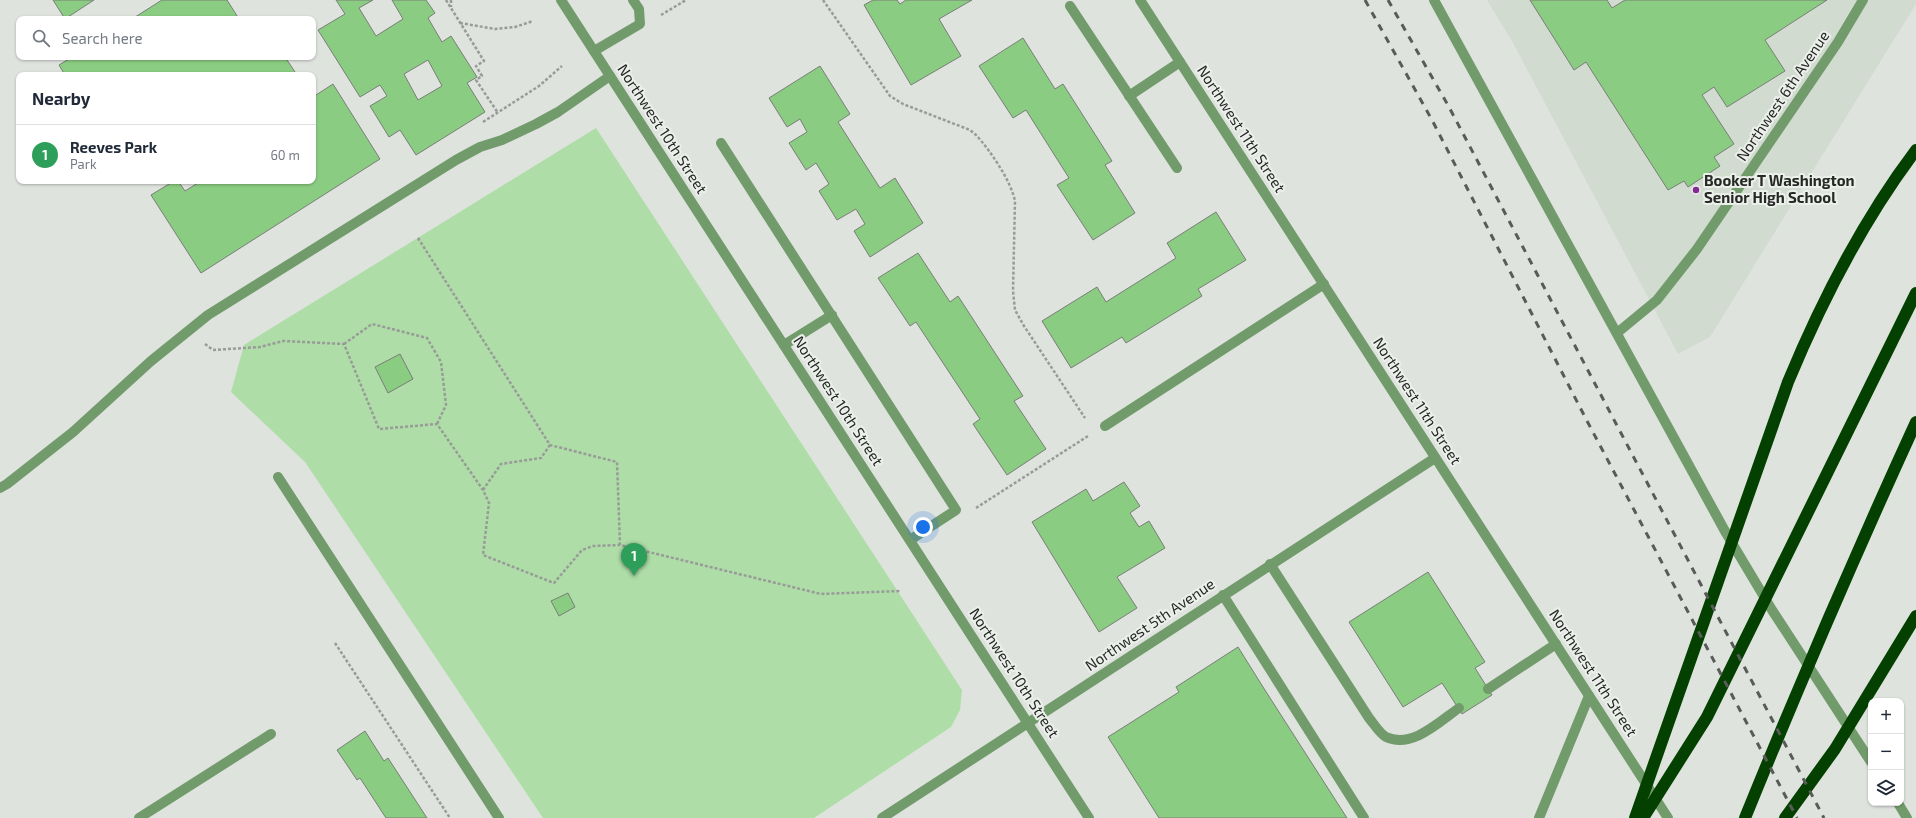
<!DOCTYPE html>
<meta charset="utf-8">
<style>
body{margin:0;font-family:"Exo 2",sans-serif;background:#f2f2f3;color:#1f2937}
.controls{position:absolute;right:12px;bottom:12px;display:grid;overflow:hidden;border-radius:8px;box-shadow:0 1px 3px #0004}
.controls button{width:36px;height:36px;display:grid;place-items:center;padding:0;border:0;border-bottom:1px solid #e0e1e3;background:#fff;color:#1f2937;font:20px sans-serif}
.you{position:absolute;left:923px;top:527px;width:14px;height:14px;margin:-10px;border:3px solid #fff;border-radius:50%;background:#1a73e8;box-shadow:0 0 0 6px #1a73e833}
.badge{display:grid;place-items:center;width:26px;height:26px;border-radius:50%;background:#852995;color:#fff;font-size:13px;font-weight:700}
.pin{position:absolute;translate:-50% -33px;filter:drop-shadow(0 1px 2px #0008)}
.pin::after{content:'';position:absolute;top:21px;width:14px;height:12px;background:inherit;clip-path:polygon(0 0,100% 0,50% 100%)}
.list{margin:0;padding:0;list-style:none}
h2{display:flex;justify-content:space-between;align-items:center;height:52px;margin:0;padding:0 16px;font-size:17px}
h2 small{font-size:13px;font-weight:400;color:#747a83}
.list li{display:grid;grid-template-columns:26px 1fr auto;gap:12px;align-items:center;box-sizing:border-box;height:60px;padding:0 16px;border-top:1px solid #e0e1e3}
.list b{display:block;font-size:15px;white-space:nowrap}
.list p{margin:0;font-size:13px;white-space:nowrap;color:#747a83}
.list em{font-size:13px;font-style:normal;color:#747a83}
.icon{flex:none;width:22px;height:22px;fill:none;stroke:currentColor;stroke-width:2;stroke-linecap:round;stroke-linejoin:round}
.map{position:relative;flex:none;width:1916px;height:818px;overflow:hidden}
.search{position:absolute;background:#fff;box-shadow:0 1px 3px #0004;left:16px;top:16px;width:300px;height:44px;display:flex;align-items:center;gap:10px;box-sizing:border-box;padding:0 14px;border-radius:8px;color:#747a83;font-size:15px}
.panel{position:absolute;background:#fff;box-shadow:0 1px 3px #0004;left:16px;top:72px;width:300px;height:112px;border-radius:8px}
.map>svg:first-child{display:block}
</style>
<div class="map">
<svg width="1916" height="818" viewBox="0 0 1916 818">
<rect width="100%" height="100%" fill="#dfe3de"/>
<polygon fill="#d1dbd0" points="1487,0 1916,0 1916,4 1710,337 1678,354 1513,43"/>
<polygon fill="#aedda7" points="596,128 962,690 960,710 951,727 814,818 543,818 305,462 231,392 244,345"/>
<g fill="#8acc81" stroke="#7a7e79" fill-rule="evenodd">
<polygon points="53,0 94,0 65,19"/>
<polygon points="162,0 227,0 239,19 132,19"/>
<path d="M336 0H373L359 8 376 36 403 19 392 0H426L435 13 428 18 442 42 451 36 477 77 467 83 485 112 416 155 400 130 389 137 370 106 387 96 380 85 360 97 318 30 345 14ZM428 60 442 86 418 100 404 74Z"/>
<polygon points="873,0 897,0 900,4 906,0 972,0 939,19 961,56 911,85 864,5"/>
<polygon points="1530,0 1607,0 1612,8 1625,0 1827,0 1765,40 1785,71 1727,107 1714,87 1702,95 1734,144 1714,157 1720,166 1688,187 1684,181 1668,190 1586,62 1574,70"/>
<polygon points="1023,38 1055,89 1063,84 1112,161 1105,165 1135,213 1093,240 1057,185 1069,178 1026,110 1013,118 979,66"/>
<polygon points="72,57 285,57 297,75 65,75 59,65"/>
<polygon points="820,66 850,114 838,122 880,188 895,178 923,223 870,257 854,231 865,224 856,209 837,220 819,191 829,184 816,163 806,170 789,143 807,132 800,119 787,127 769,98"/>
<polygon points="333,84 380,159 201,273 151,195 174,181 178,181 185,191 201,181 313,181 313,97"/>
<polygon points="1216,212 1246,260 1198,289 1202,296 1126,343 1122,337 1071,368 1042,321 1097,287 1106,302 1176,258 1167,243"/>
<polygon points="918,253 950,302 958,296 1023,396 1014,401 1046,449 1007,475 973,424 980,419 916,322 910,326 878,278"/>
<polygon points="400,354 413,379 388,393 375,367"/>
<polygon points="1124,482 1140,506 1130,513 1139,527 1149,521 1165,548 1117,577 1137,608 1099,632 1032,522 1086,489 1093,501"/>
<polygon points="1428,572 1485,662 1475,668 1492,695 1462,714 1442,683 1403,707 1349,622"/>
<polygon points="568,593 575,607 559,616 551,601"/>
<polygon points="1238,647 1263,687 1347,818 1159,818 1108,737 1179,692 1176,687"/>
<polygon points="365,731 384,761 388,758 427,818 386,818 360,778 357,780 337,750"/>
</g>
<g fill="none" stroke-linecap="round" stroke-linejoin="round">
<g stroke="#989b98" stroke-width="2.5" stroke-dasharray="3 2" stroke-linecap="butt">
<polyline points="446,0 484,61 476,66 482,76 476,80 498,113"/>
<polyline points="451,0 451,7"/>
<path d="M823 0 890 96 903 104 970 130 976 135C990 150 1011 181 1015 201L1013 291 1015 310 1024 326 1085 418"/>
<polyline points="661,15 686,0"/>
<polyline points="460,23 495,29 515,27 533,21"/>
<polyline points="483,122 539,86 562,66"/>
<polyline points="418,238 550,445 617,462 620,545 821,594 901,591"/>
<polyline points="205,344 213,350 260,347 283,341 344,344 379,429 437,424 483,490 489,503 483,555 554,583 582,550 593,546 620,545"/>
<polyline points="344,344 372,324 427,338 441,362 446,405 437,424"/>
<polyline points="483,490 501,464 541,458 550,445"/>
<polyline points="976,508 1088,436"/>
<polyline points="335,643 450,818"/>
</g>
<g stroke="#729b6c" stroke-width="10">
<polyline points="1070,6 1177,168"/>
<polyline points="594,51 640,24 639,9 633,0"/>
<polyline points="1129,96 1180,62"/>
<polyline points="721,143 956,510 910,540"/>
<polyline points="1617,333 1657,300 1697,249 1838,42 1863,0"/>
<polyline points="784,345 832,315"/>
<polyline points="1105,426 1324,284"/>
<polyline points="278,477 499,818"/>
<polyline points="0,488 7,484 73,432 151,361 208,315 456,160 480,147 502,140 536,124 558,112 610,76"/>
<path d="M1270 564 1369 718C1374 724 1380 734 1386 737 1412 749 1439 722 1459 708"/>
<polyline points="1223,595 1364,818"/>
<polyline points="1488,689 1556,644"/>
<polyline points="139,818 271,734"/>
<polyline points="1539,818 1589,696"/>
</g>
<g stroke="#729b6c" stroke-width="10">
<polyline points="1434,0 1726,533 1772,610 1871,762"/>
<polyline points="1898,803 1907,818"/>
<polyline points="882,818 1435,458"/>
</g>
<g stroke="#729b6c" stroke-width="10">
<polyline points="561,0 1089,818"/>
<polyline points="1140,0 1668,818"/>
</g>
<g stroke="#044100" stroke-width="12">
<path d="M1635 818 1788 382C1822 300 1863 220 1916 150"/>
<polyline points="1643,818 1707,717 1916,293"/>
<path d="M1745 818C1799 685 1856 553 1916 422"/>
<polyline points="1785,818 1835,749 1916,616"/>
</g>
<g stroke="#595b59" stroke-width="3" stroke-dasharray="7 7" stroke-linecap="butt">
<polyline points="1365,0 1432,120 1586,419 1797,818"/>
<polyline points="1388,0 1449,107 1824,818"/>
</g>
</g>
<circle fill="#852995" stroke="#ecf0eb" stroke-width="1.5" cx="1696" cy="190" r="4"/>
<g text-anchor="middle" stroke-width="4" stroke-linejoin="round" paint-order="stroke">
<g font-size="15" fill="#262826" stroke="#ecf0eb">
<text transform="translate(1783 96) rotate(-56)" y="5">Northwest 6th Avenue</text>
<text transform="translate(662 129) rotate(57)" y="5">Northwest 10th Street</text>
<text transform="translate(1241 129) rotate(57)" y="5">Northwest 11th Street</text>
<text transform="translate(838 401) rotate(57)" y="5">Northwest 10th Street</text>
<text transform="translate(1417 401) rotate(57)" y="5">Northwest 11th Street</text>
<text transform="translate(1150 625) rotate(-34)" y="5">Northwest 5th Avenue</text>
<text transform="translate(1014 673) rotate(57)" y="5">Northwest 10th Street</text>
<text transform="translate(1593 673) rotate(57)" y="5">Northwest 11th Street</text>
</g>
<g font-size="15" font-weight="bold" fill="#262826" stroke="#ecf0eb" text-anchor="start">
<text x="1704" y="186">Booker T Washington<tspan x="1704" dy="17">Senior High School</tspan></text>
</g>
</g>
</svg>
<div class="controls">
<button>+</button>
<button>−</button>
<button><svg class="icon" aria-label="layers" viewBox="0 0 24 24"><path d="M12 4l9 5-9 5-9-5zM3 14l9 5 9-5"/></svg></button>
</div>
<div class="you"></div>
<div class="pin badge" style="left:634px;top:576px;background:#2e9e5b">1</div>
<div class="search"><svg class="icon" aria-label="search" viewBox="0 0 24 24"><circle cx="10" cy="10" r="6"/><path d="M15 15l6 6"/></svg>Search here</div>
<section class="panel">
<h2>Nearby<small></small></h2>
<ul class="list">
<li><span class="badge" style="background:#2e9e5b">1</span><div><b>Reeves Park</b><p>Park</p></div><em>60 m</em></li>
</ul>
</section>
</div>
